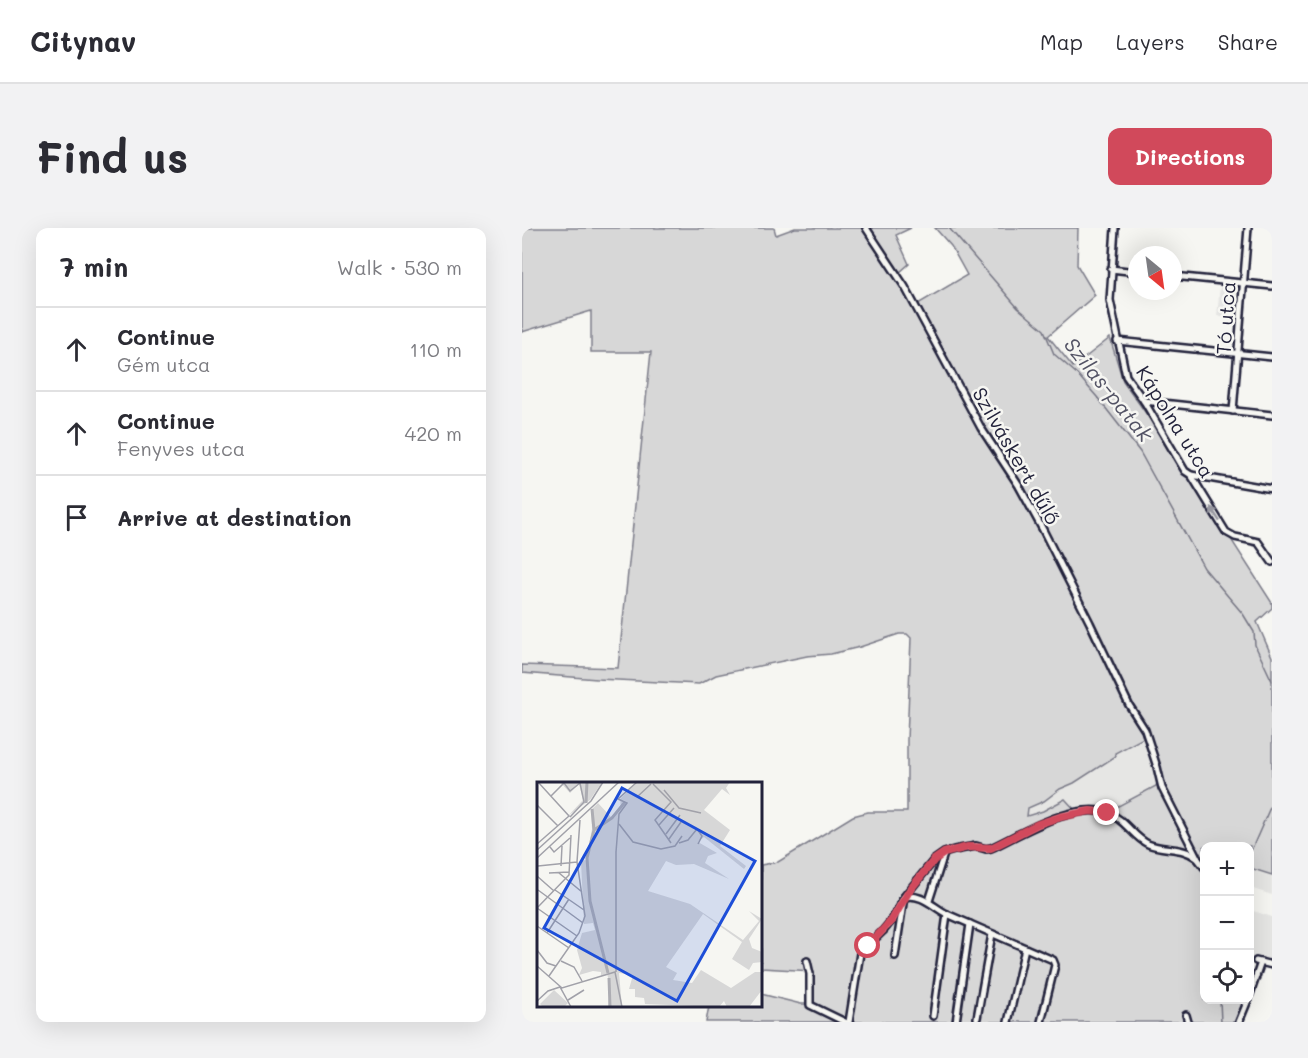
<!DOCTYPE html>
<meta charset="utf-8">
<style>
body{margin:0;font-family:Mali,sans-serif;background:#f2f2f3;color:#2b2b33}
.controls{position:absolute;right:18px;bottom:18px;display:grid;overflow:hidden;border-radius:12px;box-shadow:0 6px 24px #0002}
.controls button{width:54px;height:54px;display:grid;place-items:center;padding:0;border:0;border-bottom:2px solid #e1e1e2;background:#fff;color:#2b2b33;font:30px sans-serif}
.compass{position:absolute;left:606px;top:18px;width:54px;height:54px;border-radius:50%;background:#fff;box-shadow:0 6px 24px #0002;rotate:151deg}
.stop{position:absolute;width:18px;height:18px;margin:-14px;border:4px solid #d1495b;border-radius:50%;background:#fff}
.stop.end{background:#d1495b;border-color:#fff;box-shadow:0 2px 6px #0008}
.list{margin:0;padding:0;list-style:none}
h2{display:flex;justify-content:space-between;align-items:center;height:78px;margin:0;padding:0 24px;font-size:26px}
h2 small{font-size:20px;font-weight:400;color:#7c7c81}
.list li{display:grid;grid-template-columns:39px 1fr auto;gap:18px;align-items:center;box-sizing:border-box;height:84px;padding:0 24px;border-top:2px solid #e1e1e2}
.list b{display:block;font-size:22px;white-space:nowrap}
.list p{margin:0;font-size:20px;white-space:nowrap;color:#7c7c81}
.list em{font-size:20px;font-style:normal;color:#7c7c81}
.icon{flex:none;width:33px;height:33px;fill:none;stroke:currentColor;stroke-width:2;stroke-linecap:round;stroke-linejoin:round}
.map{position:relative;flex:none;width:750px;height:794px;overflow:hidden;border-radius:12px}
header{display:flex;align-items:center;gap:36px;box-sizing:border-box;height:84px;padding:0 30px;background:#fff;border-bottom:2px solid #e1e1e2}
header strong{font-size:28px}
nav{display:flex;gap:33px;margin-inline-start:auto;font-size:21px}
.intro{display:flex;align-items:center;justify-content:space-between;box-sizing:border-box;height:144px;padding:0 36px}
h1{margin:0;font-size:42px}
.button{padding:15px 27px;border-radius:12px;background:#d1495b;color:#fff;font-size:21px;font-weight:700}
main{display:flex;gap:36px;padding:0 36px}
aside{flex:1;background:#fff;border-radius:12px;box-shadow:0 6px 24px #0002}
.map>svg:first-child{display:block}
</style>
<header>
<strong>Citynav</strong>
<nav><a>Map</a><a>Layers</a><a>Share</a></nav>
</header>
<div class="intro"><h1>Find us</h1><a class="button">Directions</a></div>
<main>
<aside>
<h2>7 min<small>Walk · 530 m</small></h2>
<ul class="list">
<li><svg class="icon" aria-label="ahead" viewBox="0 0 24 24"><path d="M12 20V5M6 11l6-6 6 6"/></svg><div><b>Continue</b><p>Gém utca</p></div><em>110 m</em></li>
<li><svg class="icon" aria-label="ahead" viewBox="0 0 24 24"><path d="M12 20V5M6 11l6-6 6 6"/></svg><div><b>Continue</b><p>Fenyves utca</p></div><em>420 m</em></li>
<li><svg class="icon" aria-label="arrive" viewBox="0 0 24 24"><path d="M6 21V4h12l-3 4 3 4H6"/></svg><div><b>Arrive at destination</b></div></li>
</ul>
</aside>
<div class="map">
<svg width="750" height="794" viewBox="0 0 750 794">
<rect width="100%" height="100%" fill="#f6f6f2"/>
<filter id="ink" filterUnits="userSpaceOnUse"><feTurbulence type="fractalNoise" baseFrequency=".0167" numOctaves="2"/><feDisplacementMap in="SourceGraphic" scale="12" xChannelSelector="R" yChannelSelector="G"/><feConvolveMatrix kernelMatrix="1 2 1 2 8 2 1 2 1" color-interpolation-filters="sRGB"/></filter>
<g filter="url(#ink)">
<g fill="#e6e6e4">
<polygon points="698,57 708,57 705,89 695,88"/>
<polygon points="623,508 636,552 634,558 589,582 554,583 543,571 521,583 505,588 506,580 522,573 538,561 552,555 594,528 593,525"/>
<polygon points="728,640 750,647 750,667 728,660"/>
<polygon points="728,682 750,689 750,733 734,729 733,734 728,736"/>
</g>
<path fill="#d7d7d7" stroke="#7c7c89" stroke-width="1.5" fill-rule="evenodd" d="M0 0H252L254 7 273 0H389L374 7 387 36 377 45 396 76 445 47 429 18 413 0H556L555 37 573 67 526 108 551 139 588 110 601 153 671 252 750 375V380L735 394 750 429V647L728 640V618H682V772H725L718 794H184L187 778H238L239 766 279 776H286L289 773 292 743 239 740V637L256 634 331 588 346 584H385V512L389 410 385 406H377L338 419 309 426 285 428 194 447 177 456 75 451 0 445V437L96 440 129 124H69V83L0 104ZM623 509 636 552 634 558 589 582 583 579 579 581 554 583 543 571 521 583 505 588 506 580 522 573 538 561 552 555 594 528 593 525Z"/>
<g fill="none" stroke-linecap="round" stroke-linejoin="round">
<g stroke="#757583" stroke-width="1.5">
<polyline points="427,0 496,80 522,102 532,126 555,146 575,169 618,224 682,340 721,386 732,404 733,417 750,453"/>
<polyline points="728,625 750,575"/>
<polyline points="698,772 699,794"/>
</g>
<defs>
<g id="minor">
<polyline points="344,0 383,59 459,200 497,258 521,302 568,395 607,477 623,502 635,539 640,560 676,631 682,639"/>
<polyline points="593,0 588,72 604,148 622,173 663,243 669,247 704,304 713,309 736,314 750,334"/>
<polyline points="589,41 615,44"/>
<polyline points="651,48 750,58"/>
<polyline points="595,113 750,129"/>
<polyline points="622,173 750,187"/>
<polyline points="711,183 726,0"/>
<polyline points="669,247 750,261"/>
<polyline points="407,673 422,626"/>
<path d="M373 728 382 669 412 632 422 625 432 622 454 618 464 621 469 620C499 606 552 573 586 585 603 591 611 609 626 616 642 623 661 618 675 630"/>
<polyline points="285,733 288,746 288,777 323,794"/>
<polyline points="734,733 750,737"/>
<polyline points="728,766 739,734"/>
<polyline points="664,787 666,794"/>
<polyline points="411,788 425,686"/>
<polyline points="455,790 470,706"/>
<path d="M327 794 338 725 361 703 370 692 382 669C400 665 411 679 425 686L531 732 533 737 519 794"/>
<polyline points="434,794 448,696"/>
<polyline points="486,794 503,720"/>
<polyline points="717,794 726,772"/>
</g>
</defs>
<use href="#minor" stroke="#22223b" stroke-width="10"/>
<use href="#minor" stroke="#f6f6f2" stroke-width="5"/>
</g>
<defs><path id="oneway-solid" d="M-6-.8H1V-3.2L6.5 0L1 3.2V.8H-6Z" transform="scale(1.5)"/></defs>
<use fill="#9797a0" href="#oneway-solid" transform="translate(693 286) rotate(-123)"/>
</g>
<g fill="none" stroke-linecap="round" stroke-linejoin="round" filter="url(#ink)">
<polyline stroke="#d1495b" stroke-width="8" points="346,718 370,692 387,663 412,632 422,625 446,619 469,620 516,596 538,589 568,583 585,585"/>
</g>
<g text-anchor="middle" stroke-width="5" stroke-linejoin="round" paint-order="stroke">
<g font-size="20" fill="#22223b" stroke="#f6f6f2">
<text transform="translate(704 90) rotate(-86)" y="7">Tó utca</text>
<text transform="translate(653 194) rotate(58)" y="7">Kápolna utca</text>
<text transform="translate(494 228) rotate(60)" y="7">Szilváskert dűlő</text>
</g>
<g font-size="21" font-style="italic" fill="#535365" stroke="#f6f6f2">
<text transform="translate(586 162) rotate(51)" y="7">Szilas-patak</text>
</g>
</g>
<g transform="translate(15 554)">
<rect width="225" height="225" fill="#f6f6f2"/>
<path d="M23 0H65L53 18 31 34 46 18 42 2 33 11ZM100 0H193L189 6 193 13 185 7 167 28 193 48 183 64 209 84 207 87 167 55 161 60 180 71 171 74 168 81 192 97 157 82 139 83 129 79 111 109 153 122 206 158 222 139 212 129 225 137 212 157 215 166 225 170V180L216 181 212 188 195 177 205 160 166 132 129 185 140 191 136 198 155 201 164 188 194 206 218 190H225V208L212 225H190L187 219 182 225 108 222 107 216 98 215V207H92L96 193 82 191 85 225H71L73 202 70 192 64 194V190L56 189 42 193 45 186 40 168 45 151 58 148 56 141 47 142 44 79 49 78 55 47 54 28 61 21 74 35 84 26 83 17ZM17 208 31 221 27 225H6L3 222Z" fill="#d7d7d7"/>
<path fill="none" stroke="#adadb3" stroke-width="3" d="M49 21 50 0M55 27 57 48 50 76 53 119 71 191M57 48 75 36 88 20M72 196 73 225"/>
<path fill="none" stroke="#a1a1a9" stroke-width="1.5" d="M116 2 134 20 118 38 134 61M127 8 142 26 164 31M14 14 27 1 33 9 43 1 47 20 33 35M100 15 114 2M0 23 21 44M82 42 96 60 124 67 138 64 145 54M122 43 137 26M129 52 143 33M132 57 144 40M142 61 151 58 160 47 165 54 161 62M0 62 32 34 1 0M13 65 17 70 33 56M0 68 54 19 66 0M0 76 82 0M1 84 40 80M24 84 25 64M12 91 32 90M22 91 45 110M0 94 17 109M1 108 46 141M18 108 47 128M0 126 32 93 34 53M0 126 40 154M0 144 32 166M10 151 32 117M0 168 10 181 19 184M24 179 37 185 45 199M0 184 25 206 78 190 85 225M79 190V70L82 32 90 21 81 17 100 0M12 194 42 151 48 134 40 80 43 38M31 218 47 208M0 219 11 209 23 205 34 225"/>
<path fill="#1d4ed8" fill-opacity="0.15" stroke="#1d4ed8" stroke-width="3" d="M85 6 218 79 140 219 7 146Z"/>
<rect width="225" height="225" fill="none" stroke="#22223b" stroke-width="3"/>
</g>
</svg>
<div class="controls">
<button>+</button>
<button>−</button>
<button><svg class="icon" aria-label="locate" viewBox="0 0 24 24"><circle cx="12" cy="12" r="6"/><path d="M12 2v4M12 18v4M2 12h4M18 12h4"/></svg></button>
</div>
<svg class="compass" viewBox="-18 -18 36 36"><path d="M0-13l5 13h-10z" fill="#e53935"/><path d="M0 13l5-13h-10z" fill="#7c7c81"/></svg>
<div class="stop" style="left:346px;top:718px"></div>
<div class="stop end" style="left:585px;top:585px"></div>
</div>
</main>
